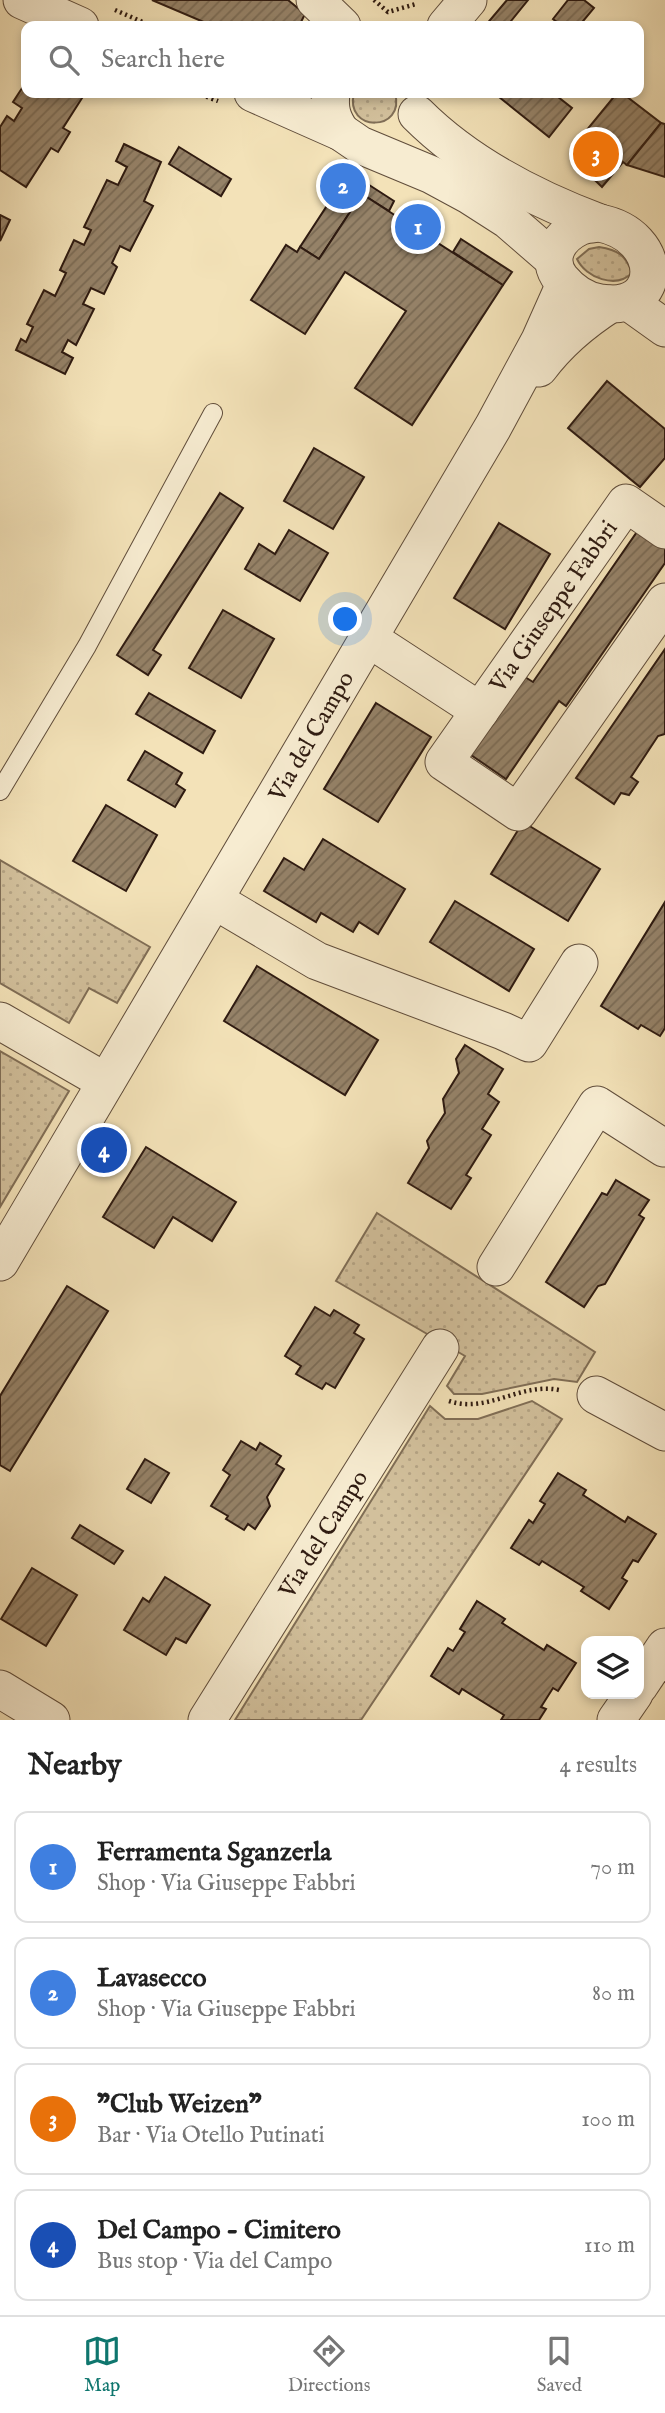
<!DOCTYPE html>
<meta charset="utf-8">
<style>
body{margin:0;font-family:"IM FELL English",serif;background:#f2f2f2;color:#222}
.controls{position:absolute;right:21px;bottom:21px;display:grid;overflow:hidden;border-radius:14px;box-shadow:0 4px 10px #0003}
.controls button{width:63px;height:63px;display:grid;place-items:center;padding:0;border:0;border-bottom:2px solid #e0e0e0;background:#fff;color:#222;font:35px sans-serif}
.you{position:absolute;left:346px;top:620px;width:24px;height:24px;margin:-18px;border:5px solid #fff;border-radius:50%;background:#1a73e8;box-shadow:0 0 0 10px #1a73e833}
.badge{display:grid;place-items:center;width:46px;height:46px;border-radius:50%;background:#0f766e;color:#fff;font-size:23px;font-weight:700}
.pin{position:absolute;translate:-50% -50%;border:4px solid #fff;box-shadow:0 2px 7px #0006}
.list{margin:0;padding:0;list-style:none}
h2{display:flex;justify-content:space-between;align-items:center;height:91px;margin:0;padding:0 28px;font-size:30px}
h2 small{font-size:23px;font-weight:400;color:#767676}
.list li{display:grid;grid-template-columns:46px 1fr auto;gap:21px;align-items:center;box-sizing:border-box;height:112px;margin:0 14px 14px;padding:0 14px;border:2px solid #e0e0e0;border-radius:14px}
.list b{display:block;font-size:26px;white-space:nowrap}
.list p{margin:0;font-size:23px;white-space:nowrap;color:#767676}
.list em{font-size:23px;font-style:normal;color:#767676}
.icon{flex:none;width:38px;height:38px;fill:none;stroke:currentColor;stroke-width:2;stroke-linecap:round;stroke-linejoin:round}
.map{position:relative;flex:none;width:665px;height:1720px;overflow:hidden}
.search{position:absolute;background:#fff;box-shadow:0 4px 10px #0003;left:21px;right:21px;top:21px;height:77px;display:flex;align-items:center;gap:18px;box-sizing:border-box;padding:0 24px;border-radius:14px;color:#767676;font-size:26px}
.sheet{height:595px;background:#fff}
nav{display:flex;justify-content:space-around;align-items:center;box-sizing:border-box;height:98px;border-top:2px solid #e0e0e0;background:#fff;font-size:19px;color:#767676}
nav a{display:grid;justify-items:center;gap:4px}
nav .on{color:#0f766e}
.map>svg:first-child{display:block}
</style>
<div class="map">
<svg width="665" height="1720" viewBox="0 0 665 1720">
<defs>
<pattern id="grass-dots" width="8" height="8" patternUnits="userSpaceOnUse" patternTransform="scale(1.75)"><rect width="8" height="8" fill="#d2c09c"/><path d="M2 2h.1M6 6h.1" fill="none" stroke="#b5a485" stroke-width="1.8" stroke-linecap="round"/></pattern>
<pattern id="building-hatch" width="6" height="6" patternUnits="userSpaceOnUse" patternTransform="scale(1.75)"><rect width="6" height="6" fill="#958268"/><path d="M-1 1l2-2M0 6l6-6M5 7l2-2" fill="none" stroke="#7a6a54"/></pattern>
</defs>
<rect width="100%" height="100%" fill="#f3e2b8"/>
<filter id="stains"><feTurbulence type="fractalNoise" baseFrequency=".00286" numOctaves="4"/><feColorMatrix values="0 0 0 0 .2 0 0 0 0 .09 0 0 0 0 .02 0 0 0 .5 -.17"/></filter>
<radialGradient id="worn" r=".72"><stop offset=".6" stop-color="#630" stop-opacity="0"/><stop offset="1" stop-color="#630" stop-opacity=".3"/></radialGradient>
<g fill="url(#grass-dots)" stroke="#806e56" stroke-width="2">
<path d="M354 93H395C406 132 344 133 354 93Z"/>
<path d="M599 247C618 250 626 255 632 273 616 289 586 278 577 259L589 249Z"/>
<polygon points="0,860 150,947 117,1003 89,988 69,1023 0,983"/>
<polygon points="0,1051 69,1091 0,1207"/>
<polygon points="377,1213 595,1352 577,1382 554,1379 482,1394 454,1394 447,1386 465,1356 336,1281"/>
<polygon points="532,1401 562,1419 361,1720 235,1720 430,1406 445,1419 478,1419"/>
</g>
<g fill="url(#building-hatch)" stroke="#2f1b11" stroke-width="2">
<polygon points="152,0 288,0 305,14 299,26 213,26"/>
<polygon points="507,0 528,0 507,26 485,26"/>
<polygon points="568,0 584,0 594,8 579,26 562,26 553,19"/>
<polygon points="26,82 26,93 80,93 84,95 63,128 70,132 58,152 51,148 26,187 0,170 0,127 7,116 14,121 22,108 13,102"/>
<polygon points="494,93 553,93 572,108 549,137"/>
<polygon points="617,93 622,93 661,123 627,165 623,162 602,187 572,158 591,136 586,131"/>
<polygon points="661,123 665,124 665,177 627,165"/>
<polygon points="124,144 161,162 144,201 153,206 130,251 120,246 112,263 117,267 104,294 91,288 83,304 94,309 76,345 68,340 62,352 73,358 65,374 16,350 21,339 26,342 33,327 27,324 44,290 55,296 66,273 60,270 74,240 84,245 91,230 84,227 107,180 118,185 127,167 116,161"/>
<polygon points="179,147 231,179 221,196 169,164"/>
<polygon points="349,172 394,201 389,211 362,194 319,259 300,247"/>
<polygon points="362,194 503,285 412,425 355,388 406,311 345,272 305,334 251,300 286,245 297,252 300,247 319,259"/>
<polygon points="0,215 10,220 0,241"/>
<polygon points="461,239 512,272 503,285 453,252"/>
<polygon points="607,381 665,429 665,458 640,487 568,428"/>
<polygon points="314,448 364,477 333,529 284,501"/>
<polygon points="220,493 243,508 153,650 161,655 148,675 117,655"/>
<polygon points="499,523 550,554 505,629 454,598"/>
<polygon points="639,529 665,547 665,563 566,706 559,701 506,779 471,755 525,677 533,682"/>
<polygon points="289,530 328,553 300,601 245,569 259,544 275,554"/>
<polygon points="223,610 274,639 241,698 189,668"/>
<polygon points="665,649 665,734 658,736 631,777 638,782 629,795 621,793 614,804 576,778"/>
<polygon points="149,693 215,731 203,753 136,714"/>
<polygon points="376,703 431,737 378,822 324,789"/>
<polygon points="145,751 182,773 176,784 185,790 175,807 128,780"/>
<polygon points="106,805 157,835 126,891 73,861"/>
<polygon points="523,822 600,869 568,921 491,874"/>
<polygon points="323,839 405,889 378,934 359,922 353,932 321,913 316,922 264,891 284,858 304,870"/>
<polygon points="455,901 534,949 509,991 430,942"/>
<polygon points="665,902 665,1028 660,1036 641,1025 638,1029 601,1006"/>
<polygon points="257,966 378,1040 345,1095 224,1021"/>
<polygon points="465,1045 503,1069 488,1094 499,1102 482,1129 491,1135 466,1175 471,1178 451,1209 408,1183 429,1148 427,1141 445,1113 443,1099 459,1073 456,1059"/>
<polygon points="146,1147 236,1202 212,1241 173,1217 154,1248 103,1217"/>
<polygon points="616,1180 649,1200 639,1215 644,1218 605,1284 598,1286 584,1307 546,1282 602,1193 607,1195"/>
<polygon points="67,1286 108,1311 10,1471 0,1465 0,1396"/>
<polygon points="315,1307 330,1316 334,1310 359,1325 354,1333 364,1339 335,1388 326,1383 322,1389 296,1374 301,1366 285,1356"/>
<polygon points="241,1441 256,1450 260,1443 281,1456 276,1464 284,1469 267,1497 270,1506 255,1529 248,1524 244,1530 226,1519 228,1516 211,1506 230,1475 223,1470"/>
<polygon points="145,1459 169,1473 151,1503 127,1489"/>
<polygon points="558,1473 586,1490 583,1495 625,1522 628,1517 656,1534 638,1562 633,1560 622,1578 627,1581 609,1609 581,1591 584,1587 542,1561 539,1565 511,1548 529,1520 533,1523 545,1504 540,1501"/>
<polygon points="80,1525 123,1551 114,1564 72,1538"/>
<polygon points="32,1568 77,1595 46,1646 1,1619"/>
<polygon points="165,1577 210,1605 186,1643 176,1638 166,1655 124,1630 143,1598 149,1602"/>
<polygon points="477,1601 505,1619 502,1623 544,1650 547,1645 576,1663 558,1691 553,1688 541,1707 546,1709 539,1720 501,1720 504,1715 462,1689 459,1694 431,1676 448,1648 453,1651 465,1632 460,1629"/>
</g>
<g fill="none" stroke-linecap="round" stroke-linejoin="round">
<defs>
<polyline id="lane" points="0,791 87,646 213,413"/>
<g id="street">
<polyline points="22,0 80,26"/>
<polyline points="315,0 342,26"/>
<polyline points="446,26 468,0"/>
<polyline points="253,93 341,132 360,145 432,175 469,195 508,220 553,259"/>
<path d="M331 93C329 109 332 119 341 132"/>
<path d="M417 114C468 165 533 198 600 223"/>
<path d="M600 223C665 236 665 313 601 303 585 301 571 291 561 279 545 259 558 237 579 227 585 224 593 224 600 223Z"/>
<polyline points="630,303 665,328"/>
<path d="M539 368C559 341 582 322 610 304"/>
<polyline points="665,530 626,503 444,762 518,812 665,602"/>
<polyline points="368,638 480,711"/>
<polyline points="214,900 317,961 503,1031 529,1043 579,963"/>
<polyline points="0,1021 106,1082"/>
<polyline points="0,1262 493,427 540,340 565,284"/>
<polyline points="496,1267 597,1105 664,1148 665,1146"/>
<polyline points="596,1395 665,1432"/>
<polyline points="639,1686 665,1647"/>
<polyline points="0,1689 51,1720"/>
<polyline points="207,1720 440,1348"/>
<polyline points="616,1720 634,1694"/>
</g>
</defs>
<use href="#lane" stroke="#604d3b" stroke-width="20"/>
<use href="#street" stroke="#604d3b" stroke-width="39"/>
<g stroke="#2f1b11" stroke-width="4.5" stroke-dasharray="2 3.5" stroke-linecap="butt">
<polyline points="374,0 388,12 416,4"/>
<polyline points="115,10 152,26"/>
<polyline points="196,93 218,101"/>
<path d="M449 1401C488 1414 520 1382 559 1390"/>
</g>
<use href="#lane" stroke="#f7ecd1" stroke-width="18"/>
<use href="#street" stroke="#f7ecd1" stroke-width="37"/>
</g>
<g text-anchor="middle" stroke-width="7" stroke-linejoin="round" paint-order="stroke">
<g font-size="24" fill="#2f1b11" stroke="#f7ecd1">
<text transform="translate(553 606) rotate(-55)" y="8">Via Giuseppe Fabbri</text>
<text transform="translate(311 736) rotate(-60)" y="8">Via del Campo</text>
<text transform="translate(323 1534) rotate(-58)" y="8">Via del Campo</text>
</g>
</g>
<rect width="100%" height="100%" filter="url(#stains)"/>
<rect width="100%" height="100%" fill="url(#worn)"/>
</svg>
<div class="controls">
<button><svg class="icon" aria-label="layers" viewBox="0 0 24 24"><path d="M12 4l9 5-9 5-9-5zM3 14l9 5 9-5"/></svg></button>
</div>
<div class="you"></div>
<div class="pin badge" style="left:418px;top:227px;background:#3f7fe0">1</div>
<div class="pin badge" style="left:343px;top:186px;background:#3f7fe0">2</div>
<div class="pin badge" style="left:596px;top:154px;background:#e8710a">3</div>
<div class="pin badge" style="left:104px;top:1150px;background:#1a4fb4">4</div>
<div class="search"><svg class="icon" aria-label="search" viewBox="0 0 24 24"><circle cx="10" cy="10" r="6"/><path d="M15 15l6 6"/></svg>Search here</div>
</div>
<section class="sheet">
<h2>Nearby<small>4 results</small></h2>
<ul class="list">
<li><span class="badge" style="background:#3f7fe0">1</span><div><b>Ferramenta Sganzerla</b><p>Shop · Via Giuseppe Fabbri</p></div><em>70 m</em></li>
<li><span class="badge" style="background:#3f7fe0">2</span><div><b>Lavasecco</b><p>Shop · Via Giuseppe Fabbri</p></div><em>80 m</em></li>
<li><span class="badge" style="background:#e8710a">3</span><div><b>&quot;Club Weizen&quot;</b><p>Bar · Via Otello Putinati</p></div><em>100 m</em></li>
<li><span class="badge" style="background:#1a4fb4">4</span><div><b>Del Campo - Cimitero</b><p>Bus stop · Via del Campo</p></div><em>110 m</em></li>
</ul>
</section>
<nav>
<a class="on"><svg class="icon" aria-label="map" viewBox="0 0 24 24"><path d="M3 6l6-2 6 2 6-2v14l-6 2-6-2-6 2zM9 4v14M15 6v14"/></svg>Map</a>
<a><svg class="icon" aria-label="directions" viewBox="0 0 24 24"><path d="M12 3l9 9-9 9-9-9zM9 14v-3h6M13 9l2 2-2 2"/></svg>Directions</a>
<a><svg class="icon" aria-label="saved" viewBox="0 0 24 24"><path d="M7 4h10v16l-5-4-5 4z"/></svg>Saved</a>
</nav>
